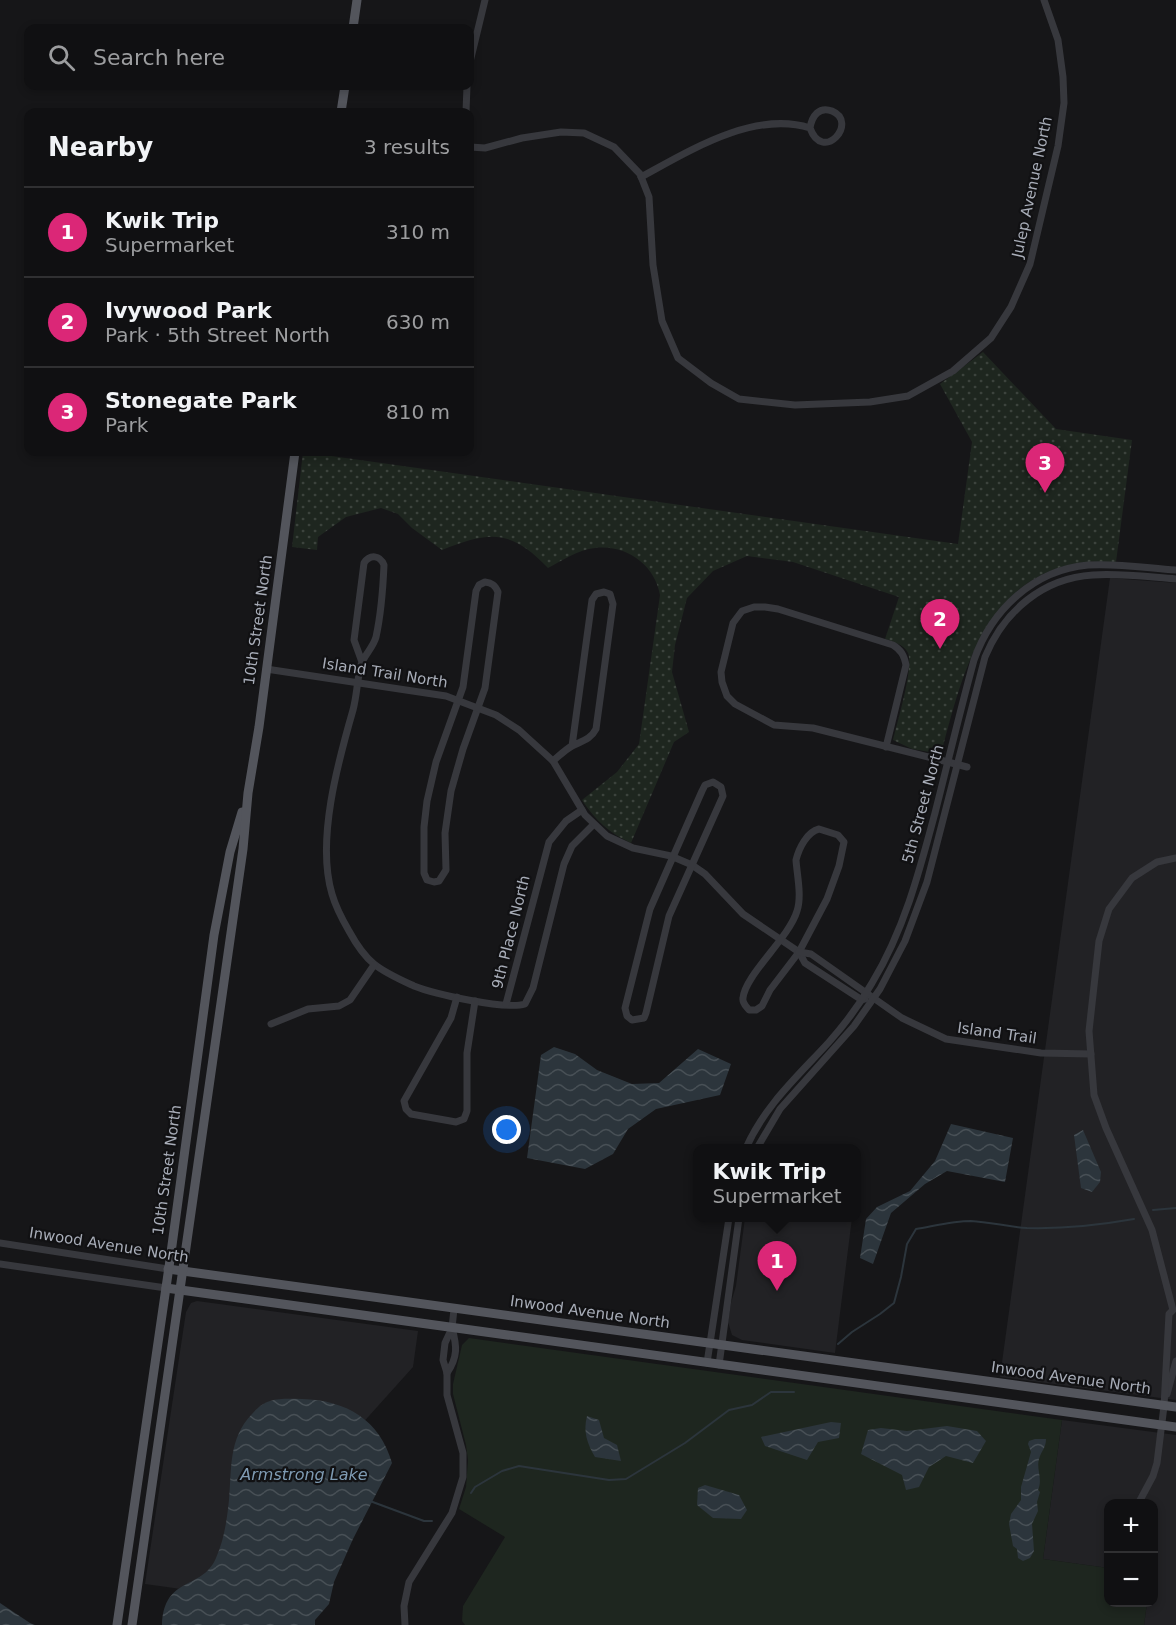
<!DOCTYPE html>
<meta charset="utf-8">
<style>
body{margin:0;font-family:"DejaVu Sans",sans-serif;background:#1e1e20;color:#f1f3f6}
.controls{position:absolute;right:18px;bottom:18px;display:grid;overflow:hidden;border-radius:12px;box-shadow:0 3px 9px #0003}
.controls button{width:54px;height:54px;display:grid;place-items:center;padding:0;border:0;border-bottom:2px solid #303032;background:#101012;color:#f1f3f6;font:30px sans-serif}
.you{position:absolute;left:507px;top:1130px;width:21px;height:21px;margin:-15px;border:4px solid #fff;border-radius:50%;background:#1a73e8;box-shadow:0 0 0 9px #1a73e833}
.badge{display:grid;place-items:center;width:39px;height:39px;border-radius:50%;background:#db2777;color:#fff;font-size:20px;font-weight:700}
.pin{position:absolute;translate:-50% -50px;filter:drop-shadow(0 2px 3px #0008)}
.pin::after{content:'';position:absolute;top:32px;width:21px;height:18px;background:inherit;clip-path:polygon(0 0,100% 0,50% 100%)}
.popup{position:absolute;left:693px;top:1144px;width:168px;height:78px;box-sizing:border-box;display:grid;place-content:center;border-radius:12px;background:#101012;filter:drop-shadow(0 2px 4px #0005);font-size:20px;white-space:nowrap;color:#9c9d9f}
.popup b{font-size:22px;color:#f1f3f6}
.popup::after{content:'';position:absolute;left:50%;top:100%;margin-left:-12px;border:12px solid transparent;border-top-color:#101012}
.list{margin:0;padding:0;list-style:none}
h2{display:flex;justify-content:space-between;align-items:center;height:78px;margin:0;padding:0 24px;font-size:26px}
h2 small{font-size:20px;font-weight:400;color:#9c9d9f}
.list li{display:grid;grid-template-columns:39px 1fr auto;gap:18px;align-items:center;box-sizing:border-box;height:90px;padding:0 24px;border-top:2px solid #303032}
.list b{display:block;font-size:22px;white-space:nowrap}
.list p{margin:0;font-size:20px;white-space:nowrap;color:#9c9d9f}
.list em{font-size:20px;font-style:normal;color:#9c9d9f}
.icon{flex:none;width:33px;height:33px;fill:none;stroke:currentColor;stroke-width:2;stroke-linecap:round;stroke-linejoin:round}
.map{position:relative;flex:none;width:1176px;height:1625px;overflow:hidden}
.search{position:absolute;background:#101012;box-shadow:0 3px 9px #0003;left:24px;top:24px;width:450px;height:66px;display:flex;align-items:center;gap:15px;box-sizing:border-box;padding:0 21px;border-radius:12px;color:#9c9d9f;font-size:22px}
.panel{position:absolute;background:#101012;box-shadow:0 3px 9px #0003;left:24px;top:108px;width:450px;height:348px;border-radius:12px}
.map>svg:first-child{display:block}
</style>
<div class="map">
<svg width="1176" height="1625" viewBox="0 0 1176 1625">
<defs>
<pattern id="park-dots" width="8" height="8" patternUnits="userSpaceOnUse" patternTransform="scale(1.5)"><rect width="8" height="8" fill="#1e261f"/><path d="M2 2h.1M6 6h.1" fill="none" stroke="#3c433d" stroke-width="1.8" stroke-linecap="round"/></pattern>
<pattern id="water-waves" width="16" height="10" patternUnits="userSpaceOnUse" patternTransform="scale(1.5)"><rect width="16" height="10" fill="#2c353c"/><path d="M0 5q4-4 8 0t8 0" fill="none" stroke="#485056"/></pattern>
</defs>
<rect width="100%" height="100%" fill="#161618"/>
<g fill="#222225">
<polygon points="1110,578 1176,583 1176,1400 1000,1377"/>
<polygon points="745,1218 852,1218 835,1353 742,1340 732,1335 728,1322 731,1303 736,1286"/>
<polygon points="197,1301 418,1331 413,1367 210,1593 145,1584 186,1312 191,1303"/>
<polygon points="1062,1420 1176,1435 1176,1625 1144,1625 1147,1603 1154,1602 1154,1504 1108,1504 1108,1568 1043,1559"/>
</g>
<polygon fill="#1e261f" points="469,1338 1062,1420 1043,1559 1108,1568 1108,1602 1147,1603 1144,1625 465,1625 462,1621 463,1606 505,1537 459,1509 466,1487 468,1460 466,1445 453,1394 453,1384 462,1345"/>
<path fill="url(#park-dots)" d="M983 352 1056 429 1132 440 1116 562C1104 562 1091 561 1079 563 984 579 962 675 941 754L912 749 893 740C897 723 914 667 908 653 904 644 893 642 885 639L899 597 793 562 747 556 713 571 687 598 675 645 672 672 689 732 674 742 631 843C609 833 595 820 582 800L617 772 639 744 660 595C655 565 626 544 595 548 578 550 563 560 548 568 511 529 490 531 442 550L412 528 398 514 381 508 346 517 318 537 317 550 292 547 303 452 958 544 972 442 940 384Z"/>
<g fill="url(#water-waves)">
<polygon points="554,1047 575,1054 597,1070 632,1084 659,1083 698,1049 731,1064 720,1095 656,1109 628,1129 613,1154 585,1169 527,1158 541,1055"/>
<polygon points="951,1124 1013,1138 1005,1182 947,1171 925,1184 891,1213 873,1264 860,1258 866,1219 877,1207 910,1191 935,1161"/>
<polygon points="1083,1130 1101,1172 1100,1182 1092,1192 1081,1188 1074,1135"/>
<path d="M302 1399C346 1400 380 1420 392 1463L353 1539 334 1582 329 1604 315 1620V1625H162C164 1575 202 1591 216 1558 224 1540 227 1520 229 1500 232 1469 228 1439 252 1414 256 1409 263 1403 270 1401 280 1398 292 1399 302 1399Z"/>
<path d="M587 1416 599 1420 604 1438 617 1445 621 1461 595 1457C587 1443 583 1432 587 1416Z"/>
<polygon points="831,1422 841,1423 839,1438 818,1442 807,1460 765,1446 761,1437"/>
<polygon points="947,1426 977,1431 986,1441 973,1463 946,1456 929,1467 919,1487 906,1490 902,1475 861,1454 868,1430 881,1428 907,1431"/>
<path d="M1035 1439H1046C1046 1448 1041 1451 1039 1459 1036 1469 1043 1479 1038 1490L1040 1492 1037 1502 1038 1511 1032 1524 1034 1551 1030 1558 1023 1561 1018 1558 1017 1549 1013 1546 1009 1524 1011 1514 1021 1500V1487L1031 1452 1028 1444 1029 1441Z"/>
<polygon points="705,1485 739,1495 747,1510 741,1519 713,1518 697,1505 698,1488"/>
<polygon points="0,1603 30,1623 35,1625 0,1625"/>
</g>
<g fill="none" stroke-linecap="round" stroke-linejoin="round">
<g stroke="#2c353c" stroke-width="2">
<polyline points="1153,1210 1176,1208"/>
<path d="M838 1344 852 1332 880 1314 894 1303 901 1277 907 1244 916 1229C934 1226 953 1221 971 1221 990 1222 1009 1227 1027 1228 1063 1229 1100 1225 1134 1219"/>
<polyline points="471,1493 475,1487 502,1471 519,1466 609,1480 626,1479 685,1443 729,1410 752,1405 771,1392 794,1392"/>
<polyline points="370,1501 424,1521 432,1521"/>
</g>
<g stroke="#37383d" stroke-width="7">
<polyline points="470,62 485,0"/>
<polyline points="466,112 467,86"/>
<polyline points="470,147 485,148 522,138 561,132 584,133 614,147 640,174 649,197 653,265 662,321 678,358 711,383 739,399 795,405 870,402 908,396 953,371 991,338 1011,307 1030,264 1058,146 1064,103 1063,77 1058,40 1044,0"/>
<path d="M641 177C689 151 754 110 810 128 823 164 859 122 832 111 819 106 812 116 810 128"/>
<path d="M485 582C492 583 495 585 498 592L485 688 463 749 451 791 445 833 446 870 439 881 434 882 427 880 424 873V827L427 801 436 762 463 687 476 591 479 585Z"/>
<path d="M362 662 354 640 364 563C370 554 380 555 384 565 383 588 381 614 376 637 373 648 364 655 361 665 357 680 357 695 353 710 338 762 316 841 332 894 336 908 342 919 349 931 355 942 364 956 374 964 385 973 401 980 414 986 434 994 505 1010 525 1004L533 988 564 864 572 846 593 825"/>
<polyline points="266,669 446,696 496,715 519,730 553,761 585,815 607,836 633,848 671,856 692,865 705,874 743,914 799,952 805,963 862,1000 865,999"/>
<path d="M886 747 906 665C904 655 901 650 893 645L778 609 765 607H754L742 611 733 623 721 672 722 682 727 696 735 704 774 725 813 728 948 762 967 767"/>
<path d="M553 761C559 756 566 749 572 746 582 741 591 739 596 729L613 604 610 594 604 592 596 594 592 600 572 746"/>
<polygon points="713,782 721,787 723,796 669,916 646,1013 644,1018 632,1020 627,1016 625,1008 650,909 702,791 705,785"/>
<path d="M819 829 838 835 844 842 839 866 827 899 799 952 770 990 762 1006 756 1010H749C746 1006 742 1003 743 998 745 975 789 938 797 911 802 896 797 875 796 860 799 848 807 832 819 829Z"/>
<polyline points="799,952 811,954 902,1018 946,1039 1041,1053 1091,1054"/>
<polyline points="457,997 451,1018 404,1101 406,1109 411,1114 456,1122 464,1119 467,1111 467,1053 475,1001"/>
<polyline points="506,1004 549,842 566,821 582,810"/>
<polyline points="271,1024 308,1009 339,1006 350,1000 374,965"/>
<path d="M746 1148C765 1105 798 1076 829 1042 845 1024 860 1004 872 983 904 930 919 873 935 813 948 762 960 711 974 660 992 609 1034 570 1088 565 1117 563 1147 568 1176 570"/>
<path d="M757 1148 780 1109 854 1026 880 989 905 941 927 882 985 657C1004 611 1043 578 1093 575 1120 573 1149 577 1176 579"/>
<polyline points="0,1243 168,1269"/>
<polyline points="0,1264 166,1288"/>
<polyline points="707,1363 729,1218"/>
<polyline points="719,1365 739,1218"/>
<path d="M447 1373C458 1357 457 1346 452 1328"/>
<polyline points="1167,1394 1176,1361"/>
<polyline points="1138,1504 1153,1476 1157,1463 1164,1406 1169,1314 1173,1310 1152,1230 1106,1128 1094,1095 1089,1031 1099,941 1109,909 1132,878 1157,862 1176,858"/>
<polyline points="405,1625 404,1606 409,1582 452,1513 463,1477 463,1453 447,1395 447,1373 443,1360 445,1343 452,1328 454,1309"/>
</g>
<g stroke="#53555c" stroke-width="9">
<polyline points="353,28 357,0"/>
<polyline points="341,112 345,86"/>
<polyline points="168,1269 1176,1407"/>
<polyline points="166,1288 1176,1427"/>
<polyline points="117,1625 170,1260 214,935 230,852 242,812"/>
<polyline points="132,1625 243,849 248,793 259,727 295,452"/>
</g>
</g>
<g text-anchor="middle" stroke-width="4.5" stroke-linejoin="round" paint-order="stroke">
<g font-size="15" fill="#a8adb8" stroke="#111113">
<text transform="translate(1032 187) rotate(-78)" y="5">Julep Avenue North</text>
<text transform="translate(258 620) rotate(-82)" y="5">10th Street North</text>
<text transform="translate(385 673) rotate(9)" y="5">Island Trail North</text>
<text transform="translate(923 804) rotate(-75)" y="5">5th Street North</text>
<text transform="translate(511 932) rotate(-76)" y="5">9th Place North</text>
<text transform="translate(997 1033) rotate(8)" y="5">Island Trail</text>
<text transform="translate(167 1170) rotate(-82)" y="5">10th Street North</text>
<text transform="translate(109 1245) rotate(9)" y="5">Inwood Avenue North</text>
<text transform="translate(590 1312) rotate(8)" y="5">Inwood Avenue North</text>
<text transform="translate(1071 1378) rotate(8)" y="5">Inwood Avenue North</text>
</g>
<g font-size="16" font-style="italic" fill="#7f9bb3" stroke="#111113">
<text x="304" y="1480">Armstrong Lake</text>
</g>
</g>
</svg>
<div class="controls">
<button>+</button>
<button>−</button>
</div>
<div class="you"></div>
<div class="pin badge" style="left:777px;top:1291px">1</div>
<div class="popup"><b>Kwik Trip</b>Supermarket</div>
<div class="pin badge" style="left:940px;top:649px">2</div>
<div class="pin badge" style="left:1045px;top:493px">3</div>
<div class="search"><svg class="icon" aria-label="search" viewBox="0 0 24 24"><circle cx="10" cy="10" r="6"/><path d="M15 15l6 6"/></svg>Search here</div>
<section class="panel">
<h2>Nearby<small>3 results</small></h2>
<ul class="list">
<li><span class="badge">1</span><div><b>Kwik Trip</b><p>Supermarket</p></div><em>310 m</em></li>
<li><span class="badge">2</span><div><b>Ivywood Park</b><p>Park · 5th Street North</p></div><em>630 m</em></li>
<li><span class="badge">3</span><div><b>Stonegate Park</b><p>Park</p></div><em>810 m</em></li>
</ul>
</section>
</div>
